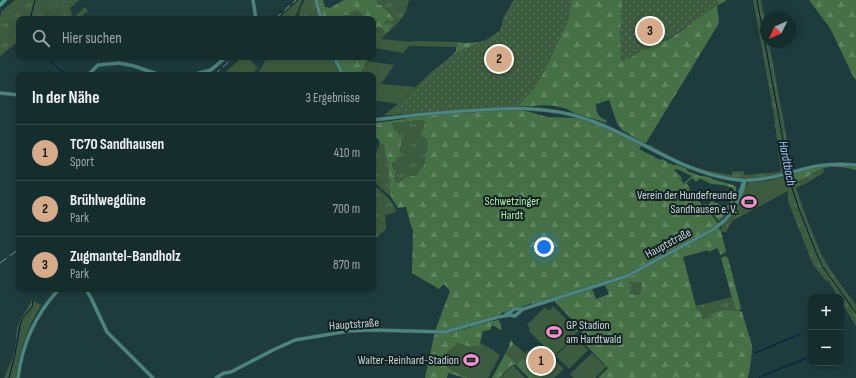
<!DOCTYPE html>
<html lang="de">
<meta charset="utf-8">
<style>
body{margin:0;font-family:"Sofia Sans Condensed",sans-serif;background:#1f3536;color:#f1f3f6}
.controls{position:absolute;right:12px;bottom:12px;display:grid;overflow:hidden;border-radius:8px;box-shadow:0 2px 10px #0003}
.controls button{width:36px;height:36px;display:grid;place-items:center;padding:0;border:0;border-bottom:1px solid #35494a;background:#162d2e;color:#f1f3f6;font:20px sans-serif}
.compass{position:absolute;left:760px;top:12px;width:36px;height:36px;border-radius:50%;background:#162d2e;box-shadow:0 2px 10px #0003;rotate:226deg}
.you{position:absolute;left:544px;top:247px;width:14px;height:14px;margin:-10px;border:3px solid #fff;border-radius:50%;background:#1a73e8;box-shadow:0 0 0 6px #1a73e833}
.badge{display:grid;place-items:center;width:26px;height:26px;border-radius:50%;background:#d6ab8b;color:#111;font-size:13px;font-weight:700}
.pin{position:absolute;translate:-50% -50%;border:2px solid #fff;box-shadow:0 1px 4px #0006}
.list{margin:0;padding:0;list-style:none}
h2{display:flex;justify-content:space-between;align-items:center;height:52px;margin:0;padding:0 16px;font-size:17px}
h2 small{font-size:13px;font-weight:400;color:#9ea8aa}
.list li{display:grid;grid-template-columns:26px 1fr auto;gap:12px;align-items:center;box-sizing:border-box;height:56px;padding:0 16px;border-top:1px solid #35494a}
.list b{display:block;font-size:15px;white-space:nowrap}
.list p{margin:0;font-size:13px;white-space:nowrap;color:#9ea8aa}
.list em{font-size:13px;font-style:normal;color:#9ea8aa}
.icon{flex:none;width:22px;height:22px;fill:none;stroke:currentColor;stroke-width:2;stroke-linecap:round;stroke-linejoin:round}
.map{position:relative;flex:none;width:856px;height:378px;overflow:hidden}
.search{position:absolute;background:#162d2e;box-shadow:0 2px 10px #0003;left:16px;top:16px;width:360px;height:44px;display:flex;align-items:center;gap:10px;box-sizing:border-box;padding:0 14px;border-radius:8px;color:#9ea8aa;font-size:15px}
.panel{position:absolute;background:#162d2e;box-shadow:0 2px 10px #0003;left:16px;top:72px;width:360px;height:220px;border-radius:8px}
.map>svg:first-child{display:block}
</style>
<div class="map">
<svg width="856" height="378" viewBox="0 0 856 378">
<defs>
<pattern id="grass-tufts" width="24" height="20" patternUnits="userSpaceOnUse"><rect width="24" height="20" fill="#3d5b3e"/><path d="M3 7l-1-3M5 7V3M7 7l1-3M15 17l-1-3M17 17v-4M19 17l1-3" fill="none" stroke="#587259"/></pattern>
<pattern id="forest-firs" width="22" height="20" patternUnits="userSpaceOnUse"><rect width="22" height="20" fill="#467147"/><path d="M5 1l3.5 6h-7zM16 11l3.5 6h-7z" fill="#5f8561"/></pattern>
<pattern id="cemetery-stones" width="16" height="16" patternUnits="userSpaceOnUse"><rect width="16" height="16" fill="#3d5b3e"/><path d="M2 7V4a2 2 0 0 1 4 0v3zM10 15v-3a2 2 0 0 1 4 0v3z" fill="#587259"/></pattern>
<pattern id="park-dots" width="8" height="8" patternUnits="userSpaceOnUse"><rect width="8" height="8" fill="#3d5b3e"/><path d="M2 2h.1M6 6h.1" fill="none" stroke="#587259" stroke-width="1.8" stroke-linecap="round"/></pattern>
</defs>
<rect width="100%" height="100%" fill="#1e3c3e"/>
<g fill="url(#grass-tufts)">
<polygon points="15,0 40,0 49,13 45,14 43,19 36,19 31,18 31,19 19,19 19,41 0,56 0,17 2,11"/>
<polygon points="58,0 79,0 70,8 73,18 85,7 88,11 78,19 59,19 56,9 61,6"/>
<polygon points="305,0 314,0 319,19 298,19 301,7"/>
<polygon points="379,0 409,0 406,12 398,23 381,39 381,35 375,28 379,25 385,32 385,25 384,24 387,19 378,6 376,1"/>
<path d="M753 0H761L766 25V42H769L791 162 793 166 792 171 774 176 759 178H738L722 176 697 170 647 146 648 144C663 152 679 162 695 167 707 171 719 173 732 175V172L744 171V175L779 172 781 170 773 109Z"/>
<polygon points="422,120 425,122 425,124 424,139 428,143 424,166 421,168 417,175 406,177 398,183 396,183 395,179 396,173 393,166 400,150 401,142 402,137 394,129 392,123"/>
<path d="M379 144H384L385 156 389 166V179L391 197 373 181C373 169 376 159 377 148L379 147Z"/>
<polygon points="821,169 824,169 823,173 805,184 796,187 803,209 821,254 833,274 856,305 856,326 841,302 841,297 838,297 828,280 826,281 814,266 810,257 791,209 788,201 788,191 732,221 726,232 721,232 719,230 723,228 731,218 768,198 788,187 786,177 793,174 796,184"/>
<path d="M373 184C381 192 395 201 396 212L385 215 386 229 373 240Z"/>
<polygon points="629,282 642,283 640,295 630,294 628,286"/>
<polygon points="36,289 38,289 34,300 36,302 34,307 25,320 20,329 18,349 11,378 4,378 13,357 16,342 17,327 20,320 30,304"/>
<polygon points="732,297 735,311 722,310 715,312 711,317 705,318 704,319 697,310 696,306"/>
</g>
<g fill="url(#forest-firs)" fill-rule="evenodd">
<polygon points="318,0 323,0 325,7 330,8 344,0 379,0 376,1 378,5 381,5 394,19 391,22 387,19 384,24 385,25 387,25 391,29 387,32 385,32 379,26 375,28 373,26 373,19 366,19 357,10 337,19 322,19"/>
<path d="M514 0H639L660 42 669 39 687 27 663 0H727L717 6 719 23 646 143 642 142 622 130 617 123 609 100 596 104C596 113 598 117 606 120L607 123 574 113C566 106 545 104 535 106L498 107 385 115 398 104 434 70 447 61 456 51V47L458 42 465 43 481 42 488 39 500 31 504 17Z"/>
<polygon points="809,0 856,0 856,80 853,76 830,28"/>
<polygon points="336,57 369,57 360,75 344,75"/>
<path d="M507 110H521L530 112 547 117 575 118 582 119 610 130 640 145 641 146 639 149C646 153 653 156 660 160L662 159 668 162 667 164 670 163 675 166V164L687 169V171L700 176H703L712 178V179L733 185 736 187C736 190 737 190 736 194 735 201 725 217 719 221L704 205 705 204 707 205H709L711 201 717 203 723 208 727 206 731 202 730 196 733 191V188L723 185 712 184 701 179H699L696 182 692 178 686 183 690 188 689 189 684 183 692 176 677 169 674 170 682 178V180L674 172 718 223 717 225 721 232 726 251 724 253 721 255 717 248 709 252 708 250 683 257 697 310 703 314V316L702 318 704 319 705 318 711 317 715 312 722 310 740 311 742 312 749 336C755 346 750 367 748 378H598L608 368 578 337 583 331 552 299 533 305 532 303 518 308 512 307 509 311 501 313 499 315 451 329 435 331 450 291 444 284 439 289 412 273 413 230 411 226 406 207 398 208 391 197 389 179V166L385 156 384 144H380L379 140C373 136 373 130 373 124L375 123 405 119 406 118 443 114ZM422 120 425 122V124L421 134 428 143 424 166 421 168 417 175 406 177 398 183H396L395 179 396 171C393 169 392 167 393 163L396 162V159L399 157 402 137 394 129 392 123ZM629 282 642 283 640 295 630 294V286H629ZM605 285 609 294 596 299 592 289Z"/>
<path d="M831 166H846L856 167V170C846 167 831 165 821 169 812 173 804 179 795 184L793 174 809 169Z"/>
<polygon points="725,256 728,258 741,308 740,310 737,311 735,309 721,258"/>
<path d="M498 320 500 322 502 329 501 330 492 325 490 330 483 331 479 347 472 346V347H454L445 356C444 370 458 373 469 378H465L448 373 447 378H425L434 336 435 334C457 334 477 323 498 320Z"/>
<polygon points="511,340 514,344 506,354 517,364 512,365 499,378 492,378 510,345 509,344"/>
<polygon points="523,358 543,378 529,378 516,365"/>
</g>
<g fill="url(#cemetery-stones)">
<polygon points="357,10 366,19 337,19"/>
<polygon points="373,26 381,35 381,39 373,50"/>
</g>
<g fill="url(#park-dots)">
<polygon points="515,0 572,0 569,19 547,67 534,89 518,106 384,115 392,110 434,70 457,52 488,39 500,31 504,17"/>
<polygon points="622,0 718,0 719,4 685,28 667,39 621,62 620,35"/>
</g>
<g fill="#3d5b3e">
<polygon points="40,0 58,0 62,6 56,9 59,19 43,19 44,16 49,12"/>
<polygon points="299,0 302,0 295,17 292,19 278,19"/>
<polygon points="381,39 412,42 413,41 458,42 456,47 409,46 403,53 375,48"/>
<polygon points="242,57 247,57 258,68 251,75 221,75 224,72 226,72"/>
<path d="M269 57H332L341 75H258L257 74C263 67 262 63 269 57Z"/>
<polygon points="367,61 394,65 381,84 415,87 398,104 373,100 373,75 360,75"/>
<polygon points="787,176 789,187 731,218 725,227 723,228 721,227 721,225 735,211 744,189 749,182 766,181"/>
<path d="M36 302 41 305C28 327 18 352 16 378H11L18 349 21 326 25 320 34 307Z"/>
<polygon points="553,306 578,331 573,336 574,337 554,356 529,331 530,328 527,325 545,307 548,310 550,310"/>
<polygon points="575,337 588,350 569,369 556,356"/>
<path d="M456 343 471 347 472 346 478 347 480 343 490 348 500 355 488 378C482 378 474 378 468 378 464 376 451 371 448 368 441 360 446 350 454 347Z"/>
<polygon points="514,344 525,353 528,350 531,353 539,345 564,369 554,378 543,378 523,358 517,364 506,354"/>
<polygon points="592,353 606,367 595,378 574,378 570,374"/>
<polygon points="513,365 525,378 500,378"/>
</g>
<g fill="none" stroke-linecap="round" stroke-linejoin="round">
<g stroke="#011941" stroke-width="1">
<polyline points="757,0 792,188 799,209 818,257 823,267 856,313"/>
<polyline points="30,19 35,0"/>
<polyline points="47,57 66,75"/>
<polyline points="755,353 800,334"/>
<polyline points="762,376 807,358"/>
<polyline points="9,378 15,354 20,325 22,319 32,307 34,296 37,289"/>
<polyline points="759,378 760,377"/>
</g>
<defs>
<g id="secondary">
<polyline points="253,0 256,19"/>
<polyline points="316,0 321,19"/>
<polyline points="334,57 343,75"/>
<polyline points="88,75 98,65 119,63 134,66 160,75"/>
<polyline points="191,75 211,70 226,57"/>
<polyline points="0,93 19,95"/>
<path d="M373 120C403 116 433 113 463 111 506 108 548 105 589 120 638 137 679 171 731 179 761 184 788 172 817 166 830 164 843 164 856 165"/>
<polyline points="740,192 744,181"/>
<polyline points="86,289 91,298 107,332 153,378"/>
<polyline points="506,314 511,312 513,309 523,309 627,276 714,229 725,220 733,210 743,189 745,181"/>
<path d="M18 378C22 344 36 314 59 289"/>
<polyline points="216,378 224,373 231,372 273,350 295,340 349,331 373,330 445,332 498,317 510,315 515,316 523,309"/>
</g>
<polyline id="primary" points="0,5 5,0"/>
</defs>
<use href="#secondary" stroke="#3f5a5c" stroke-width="4"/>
<use href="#primary" stroke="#3f5a5c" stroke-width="4.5"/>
<use href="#secondary" stroke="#4c877f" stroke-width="3"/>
<use href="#primary" stroke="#47a08e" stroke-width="3.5"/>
<g stroke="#7c9294" stroke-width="1" stroke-dasharray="8 4" stroke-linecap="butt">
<polyline points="275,19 296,0"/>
<polyline points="214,75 234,57"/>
<polyline points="0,263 19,249"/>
</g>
</g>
<defs>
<symbol id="stadium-bare" viewBox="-9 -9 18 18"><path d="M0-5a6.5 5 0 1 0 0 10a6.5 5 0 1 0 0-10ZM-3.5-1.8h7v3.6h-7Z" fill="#f690cf" stroke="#132021" stroke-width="2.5" paint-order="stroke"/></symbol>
</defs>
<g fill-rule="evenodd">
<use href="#stadium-bare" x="738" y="191" width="22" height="22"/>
<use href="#stadium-bare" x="543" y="321" width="22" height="22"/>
<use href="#stadium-bare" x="460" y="349" width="22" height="22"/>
</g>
<g text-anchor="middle" stroke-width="4" stroke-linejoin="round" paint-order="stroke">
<g font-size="12" fill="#cadadb" stroke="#132021" text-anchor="end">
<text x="737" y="199">Verein der Hundefreunde<tspan x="737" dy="14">Sandhausen e. V.</tspan></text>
<text x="566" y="329" text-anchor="start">GP Stadion<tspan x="566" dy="14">am Hardtwald</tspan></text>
<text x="459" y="364">Walter-Reinhard-Stadion</text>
</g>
<g font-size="12" fill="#aff2b0" stroke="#132021">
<text x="512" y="205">Schwetzinger<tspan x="512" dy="14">Hardt</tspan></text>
</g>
<g font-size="12" fill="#cadadb" stroke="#132021">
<text transform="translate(668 243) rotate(-28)" y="4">Hauptstraße</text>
<text transform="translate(354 324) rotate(-4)" y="4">Hauptstraße</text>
</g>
<g font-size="13" font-style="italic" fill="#9ec4fc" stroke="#132021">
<text transform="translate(788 163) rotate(79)" y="5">Hardtbach</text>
</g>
</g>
</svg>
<div class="controls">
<button>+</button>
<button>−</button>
</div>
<svg class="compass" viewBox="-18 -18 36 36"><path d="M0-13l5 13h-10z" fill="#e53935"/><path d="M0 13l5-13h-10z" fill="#9ea8aa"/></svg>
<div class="you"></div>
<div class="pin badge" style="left:541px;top:361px">1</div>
<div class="pin badge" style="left:499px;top:59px">2</div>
<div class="pin badge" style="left:650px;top:31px">3</div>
<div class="search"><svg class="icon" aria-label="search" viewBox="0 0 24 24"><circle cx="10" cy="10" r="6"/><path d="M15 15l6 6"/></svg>Hier suchen</div>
<section class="panel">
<h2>In der Nähe<small>3 Ergebnisse</small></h2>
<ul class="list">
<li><span class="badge">1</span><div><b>TC70 Sandhausen</b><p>Sport</p></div><em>410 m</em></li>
<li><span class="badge">2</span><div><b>Brühlwegdüne</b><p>Park</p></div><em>700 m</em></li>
<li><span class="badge">3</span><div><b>Zugmantel-Bandholz</b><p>Park</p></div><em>870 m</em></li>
</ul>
</section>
</div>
